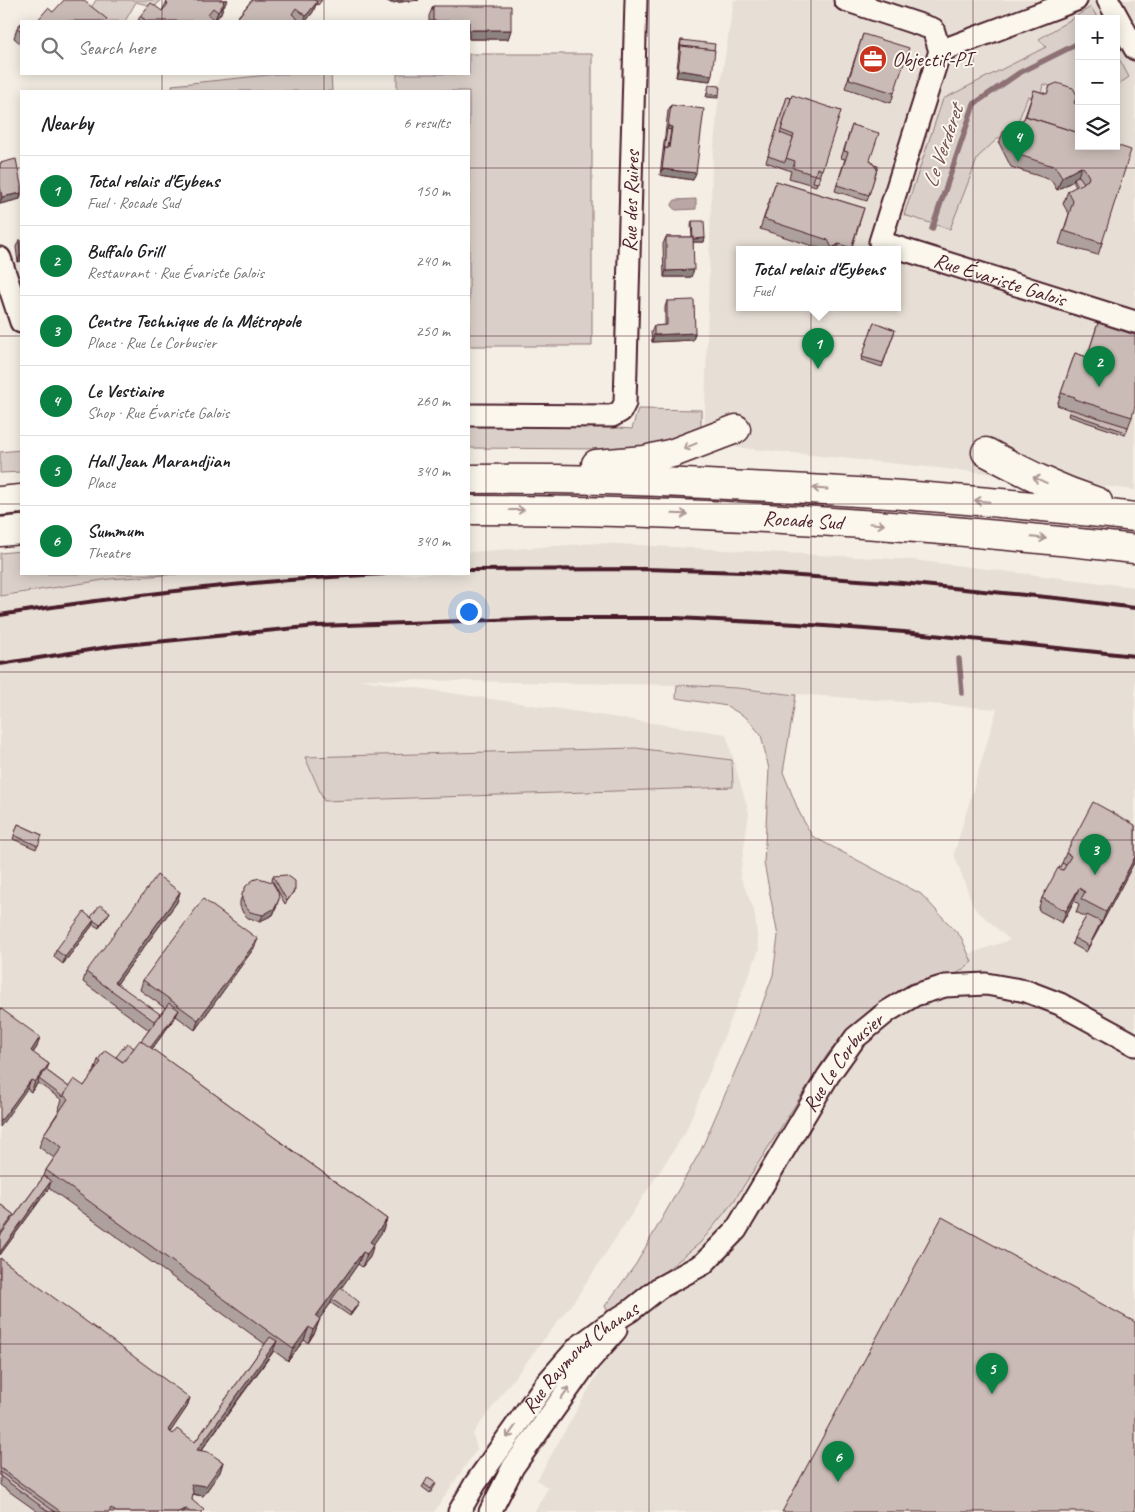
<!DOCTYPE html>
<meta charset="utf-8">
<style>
body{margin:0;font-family:Caveat,sans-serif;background:#f2f2f2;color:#202124}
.controls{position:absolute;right:15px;top:15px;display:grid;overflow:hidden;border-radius:0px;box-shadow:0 2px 12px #0003}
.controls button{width:45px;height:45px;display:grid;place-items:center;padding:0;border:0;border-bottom:1px solid #e0e0e0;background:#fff;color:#202124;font:25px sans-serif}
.you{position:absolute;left:468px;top:611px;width:18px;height:18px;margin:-12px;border:4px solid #fff;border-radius:50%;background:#1a73e8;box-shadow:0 0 0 8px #1a73e833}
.badge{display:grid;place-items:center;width:32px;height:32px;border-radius:50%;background:#0b8043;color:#fff;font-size:16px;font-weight:700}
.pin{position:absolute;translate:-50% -41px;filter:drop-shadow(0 1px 2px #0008)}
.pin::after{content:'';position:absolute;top:26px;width:18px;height:15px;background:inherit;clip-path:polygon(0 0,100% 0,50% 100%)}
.popup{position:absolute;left:736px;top:246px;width:165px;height:65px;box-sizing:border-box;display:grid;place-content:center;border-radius:0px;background:#fff;filter:drop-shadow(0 1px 4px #0005);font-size:16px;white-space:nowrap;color:#757577}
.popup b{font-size:19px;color:#202124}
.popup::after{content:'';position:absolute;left:50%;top:100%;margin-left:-10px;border:10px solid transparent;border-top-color:#fff}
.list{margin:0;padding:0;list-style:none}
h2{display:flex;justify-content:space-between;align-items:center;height:65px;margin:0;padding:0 20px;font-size:21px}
h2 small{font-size:16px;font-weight:400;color:#757577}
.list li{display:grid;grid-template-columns:32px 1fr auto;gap:15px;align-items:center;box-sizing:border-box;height:70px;padding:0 20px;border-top:1px solid #e0e0e0}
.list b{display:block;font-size:19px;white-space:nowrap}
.list p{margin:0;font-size:16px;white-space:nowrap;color:#757577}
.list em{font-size:16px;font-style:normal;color:#757577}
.icon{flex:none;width:28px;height:28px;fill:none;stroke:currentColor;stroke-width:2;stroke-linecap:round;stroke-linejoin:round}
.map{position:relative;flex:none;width:1135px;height:1512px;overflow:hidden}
.search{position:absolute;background:#fff;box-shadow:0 2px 12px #0003;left:20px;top:20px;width:450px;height:55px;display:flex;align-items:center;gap:12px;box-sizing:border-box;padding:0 18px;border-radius:0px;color:#757577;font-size:19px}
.panel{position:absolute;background:#fff;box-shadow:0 2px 12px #0003;left:20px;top:90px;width:450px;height:485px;border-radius:0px}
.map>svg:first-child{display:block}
</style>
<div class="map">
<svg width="1135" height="1512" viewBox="0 0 1135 1512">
<rect width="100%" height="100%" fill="#f4eee4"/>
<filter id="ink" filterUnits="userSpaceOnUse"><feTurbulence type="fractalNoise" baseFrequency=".02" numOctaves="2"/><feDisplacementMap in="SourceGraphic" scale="10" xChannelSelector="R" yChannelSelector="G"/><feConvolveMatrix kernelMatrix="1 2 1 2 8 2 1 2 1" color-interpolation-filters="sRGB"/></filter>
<g filter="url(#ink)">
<g fill="#e7dfd6" fill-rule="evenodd">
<path d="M734 0H1135V490L1063 481 704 444 712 167 719 94ZM1079 19H1116V146H1079ZM739 250H897V308H739Z"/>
<polygon points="599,543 913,560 1135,587 1135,1512 534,1512 548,1488 537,1480 608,1355 779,1106 866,989 1010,940 974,908 954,854 997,709 677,685 357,679 726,734 749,813 740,876 754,910 759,950 685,1133 577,1297 507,1387 473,1434 477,1449 434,1512 0,1512 0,596 110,579 178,574 469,574 469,552"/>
</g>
<g fill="#dbd0c9" stroke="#92787a">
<polygon points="96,0 160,0 155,7 136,2 125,21 105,21 91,8"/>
<polygon points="1091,7 1098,19 1079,19 1079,94 1043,84 1040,99 1028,96 1015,129 997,139 978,157 950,229 904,215 943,99 1046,47 1039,39"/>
<polygon points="1116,53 1129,77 1116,86"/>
<polygon points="469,54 592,54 592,346 469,346 469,91 397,91 397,74 469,74"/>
<polygon points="278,74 331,74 332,91 173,91 172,85"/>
<polygon points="638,409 701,410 701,433 622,454 602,449 469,448 469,425 547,423 632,429"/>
<polygon points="21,450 21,472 0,473 0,452"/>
<polygon points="21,551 21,574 178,574 110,579 0,596 0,553"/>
<polygon points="677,685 737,688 796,695 783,772 799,812 812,836 921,894 961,937 972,962 958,973 914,985 873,1007 829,1052 734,1201 700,1243 610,1316 605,1306 636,1264 701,1150 753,1030 773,975 778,936 764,863 769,769 761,735 747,718 727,706 676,698"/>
<polygon points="636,748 732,760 733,787 324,801 305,757"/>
</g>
<polygon fill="#baa7a5" stroke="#8d7174" points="696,199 696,209 676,210 673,208 672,204 675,200"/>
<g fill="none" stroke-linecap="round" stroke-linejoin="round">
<g stroke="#8d7174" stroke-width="5.5">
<polyline points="932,229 974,104 1019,73 1079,43"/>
<polyline points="959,659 962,693"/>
</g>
<defs>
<g id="minor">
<polyline points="845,0 933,29 940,51"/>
<path id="s1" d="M1076 0 940 51 880 242 1135 322"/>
<polyline points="1108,0 1135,49"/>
<polyline points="0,258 21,322"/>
<path id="s2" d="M469 415 612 416 621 411 625 403 636 0"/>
<path id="s3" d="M459 1512 475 1484 544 1386 578 1347 606 1326 630 1311 659 1288 703 1264 736 1230 828 1076 855 1038 888 1011 915 995 945 986 986 984 1026 991 1060 1004 1135 1045"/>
<polyline points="490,1512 513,1467 587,1363 616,1330"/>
</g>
<g id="highway">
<path d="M986 452C1025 473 1056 488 1098 502"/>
<polyline points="596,464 644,460 673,453 736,429"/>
<path d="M469 479C548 478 627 480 706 484 850 490 993 500 1135 517"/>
<polyline points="0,501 21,499"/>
<path id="s4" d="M469 510C692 510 914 524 1135 549"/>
<polyline points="0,532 21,530"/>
</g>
</defs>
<use href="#minor" stroke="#4a1f2b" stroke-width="25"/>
<use href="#highway" stroke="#4a1f2b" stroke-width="31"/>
<use href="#minor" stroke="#fbf7ec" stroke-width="21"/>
<use href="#highway" stroke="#fbf7ec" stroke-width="28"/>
<g stroke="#4a1f2b" stroke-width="4">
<polyline points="469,570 646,569 743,572 902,583 1066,599 1135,608"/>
<path d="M0 615C127 595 255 580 384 574"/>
<polyline points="0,664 115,646 317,626 552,618 676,618 798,624 904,632 1135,656"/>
</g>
</g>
<g fill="#aea19d" stroke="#4a1f2b">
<polygon points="168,0 228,0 223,7 221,13 215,21 213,20 213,21 138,21 140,16 162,11 166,3"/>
<polygon points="252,0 322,0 318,5 316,4 313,12 306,21 234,21"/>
<polygon points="387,0 419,0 391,3 387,1"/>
<polygon points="433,6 511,30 508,39 469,39 469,21 429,21 429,16"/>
<polygon points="21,23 21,44 14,38 17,28"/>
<polygon points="863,34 894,93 891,103 845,88"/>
<polygon points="681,40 714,50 710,81 676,77 680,43"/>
<polygon points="1050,86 1074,103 1079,146 1116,146 1102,243 1098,255 1059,244 1069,214 1063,204 1068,191 1076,187 1073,181 1057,190 1051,180 1011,167 999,143 1004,130 1024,119 1034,90 1047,94"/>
<polygon points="787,97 841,111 816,186 789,178 791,171 766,162"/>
<polygon points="671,105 693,180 660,175 668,111"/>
<polygon points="852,125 870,160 874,165 878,166 867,201 835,191 845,159 841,158"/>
<polygon points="0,163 21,185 21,196 20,199 0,204"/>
<polygon points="776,181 864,208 851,250 825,250 760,229"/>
<polygon points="692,221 705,238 704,242 693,242 691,277 664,277 663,244 666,237 692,237 691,224"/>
<polygon points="19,240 21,261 18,262 16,247"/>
<polygon points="667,301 695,333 693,340 652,342 651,332 654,326 665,325 665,307"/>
<polygon points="874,322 895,330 882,367 861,360"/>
<polygon points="1098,323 1132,417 1125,435 1068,416 1070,410 1057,405 1075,353 1087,357"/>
<polygon points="18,824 42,835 36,849 13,839"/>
<polygon points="1135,825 1135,861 1086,952 1072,944 1074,938 1086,917 1076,912 1079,904 1074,901 1062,923 1038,910 1042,898 1062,863 1066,853"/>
<polygon points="273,876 295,889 293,893 285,904 272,880"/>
<polygon points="246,886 277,906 273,915 260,921 248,918 243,913 240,906 240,901"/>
<polygon points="180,892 177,902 117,984 158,1018 165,1008 140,990 143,980 254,948 195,1030 176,1016 152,1049 387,1219 382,1232 373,1244 370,1257 362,1267 358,1264 341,1288 358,1305 350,1316 331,1303 319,1319 315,1332 308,1343 304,1340 288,1361 274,1351 201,1451 223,1462 220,1472 203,1496 192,1494 192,1500 203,1512 38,1512 0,1485 0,1258 187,1407 170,1432 173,1434 195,1442 265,1344 49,1188 0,1255 0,1204 14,1215 13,1218 44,1176 46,1170 54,1158 39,1147 44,1134 60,1109 59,1108 62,1100 38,1083 31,1092 27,1089 0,1008 37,1047 33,1053 49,1064 46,1070 69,1087 84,1086 94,1072 98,1060 116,1057 134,1048 141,1041 149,1030 83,982 86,972"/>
<polygon points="108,915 99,928 92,924 92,926 63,964 54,957 56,950 91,917"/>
<polygon points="436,1482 435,1486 430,1493 422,1487 424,1484"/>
</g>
<g fill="#8d837f" stroke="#4a1f2b">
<polygon points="224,0 228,0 223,7 221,13 214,21 218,12"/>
<polygon points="392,0 419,0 391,3"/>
<polygon points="317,2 313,12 306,21 304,21 306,16"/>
<polygon points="469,30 511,30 508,39 469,39"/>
<polygon points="678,70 712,75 710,81 676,77"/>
<polygon points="707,93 719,95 718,98 706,97"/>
<polygon points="668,126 672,127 669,133 667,129"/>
<polygon points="1081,167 1077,180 1074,178 1073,181 1057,190 1062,177"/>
<polygon points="662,169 696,173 693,180 660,175"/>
<polygon points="21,193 20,199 0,204 2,197"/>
<polygon points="705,238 704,242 692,242 693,239"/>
<polygon points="839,244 837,250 831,250 832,248"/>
<polygon points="20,255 21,255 21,261 18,262"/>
<polygon points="694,270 691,277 664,277 666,271"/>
<polygon points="695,333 693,340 652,342 654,335"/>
<polygon points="1135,857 1135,861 1101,925 1106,912"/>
<polygon points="1079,888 1074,901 1062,923 1066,911"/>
<polygon points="180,892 177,902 111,992 115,982"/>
<polygon points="279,899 273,915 260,921 263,915"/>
<polygon points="110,912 108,915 99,928 100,925"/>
<polygon points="94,920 92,926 63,964 65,957"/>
<polygon points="1101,922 1099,929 1086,952"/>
<polygon points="258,939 254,948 195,1030 198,1020"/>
<polygon points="179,1010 176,1016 144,1060 146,1053"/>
<polygon points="40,1037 37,1047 27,1061 31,1051"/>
<polygon points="49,1064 45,1074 39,1079 38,1083 31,1092 35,1082"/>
<polygon points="31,1080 27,1089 0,1127 0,1122"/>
<polygon points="51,1181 49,1188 0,1255 0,1252"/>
<polygon points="387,1219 382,1232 366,1255 370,1242"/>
<polygon points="374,1244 370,1257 362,1267 367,1254"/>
<polygon points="363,1252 358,1264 333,1300 332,1299 331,1303 312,1329 316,1316"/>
<polygon points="359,1302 358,1305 350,1316 351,1313"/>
<polygon points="320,1319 315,1332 308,1343 313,1330"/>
<polygon points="309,1327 304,1340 288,1361 293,1349"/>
<polygon points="277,1341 273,1351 194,1460 197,1450"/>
<polygon points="190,1398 187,1407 165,1440 168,1430"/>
<polygon points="223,1462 220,1472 203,1496 187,1493 191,1484"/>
<polygon points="186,1509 184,1512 176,1512"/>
</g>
<g fill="#cabbb6" stroke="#4a1f2b">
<polygon points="64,0 83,0 107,19 105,21 37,21 48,8 53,12"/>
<polygon points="168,0 224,0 223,2 224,3 218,12 213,8 208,14 214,19 212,21 147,21 140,16 151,3 162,11 168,4 166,3"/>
<polygon points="252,0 314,0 317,2 306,16 296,8 292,14 298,19 296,21 235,21"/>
<polygon points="433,6 511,6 511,30 469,30 469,21 433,21"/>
<polygon points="21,23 21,31 17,28"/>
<polygon points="863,34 909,48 894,93 849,79"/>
<polygon points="681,40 715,44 714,50 681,46 680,49"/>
<polygon points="681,46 715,50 712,75 678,70"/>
<polygon points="1057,83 1073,88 1077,95 1074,103 1079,105 1079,133 1026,116 1034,90 1047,94 1050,86"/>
<polygon points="709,85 720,86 719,95 707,93"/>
<polygon points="792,95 841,111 822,170 817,168 815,175 793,168 795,161 786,158 794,135 781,130"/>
<polygon points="787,97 791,98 780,133 793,138 785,162 768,156"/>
<polygon points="671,105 704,109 696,173 662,169 665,148 669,148 672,127 668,126"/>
<polygon points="1025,116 1079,133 1079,146 1116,146 1116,145 1131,150 1102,243 1064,231 1073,201 1068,191 1088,180 1089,177 1084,168 1081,167 1062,177 1056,167 1016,154 1004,130 1024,119"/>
<polygon points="852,125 879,133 870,160 877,169 869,195 837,185 848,152 844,151"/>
<polygon points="667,129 671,130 668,148 665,148 664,151"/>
<polygon points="16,159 21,185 21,193 2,197 0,186 0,163"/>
<polygon points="815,175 820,176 818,183 813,182"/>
<polygon points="1078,176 1080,177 1084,183 1078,186 1074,178"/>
<polygon points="776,181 864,208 851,248 839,244 832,248 828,240 764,219"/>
<polygon points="692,221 704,221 705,238 693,239"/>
<polygon points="666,237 693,237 694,270 666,271"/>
<polygon points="19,240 21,240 21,255 20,255"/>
<polygon points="694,300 695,333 654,335 654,326 667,325 667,301"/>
<polygon points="874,322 895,330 883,363 862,357"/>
<polygon points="1098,323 1135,335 1135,406 1132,417 1074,399 1075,397 1061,393 1075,353 1087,357"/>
<polygon points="1070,409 1128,427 1126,432 1069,413"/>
<polygon points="1093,802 1135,825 1135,857 1106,912 1081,899 1085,892 1079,888 1066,911 1042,898 1058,868 1063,870 1071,856 1066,853"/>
<polygon points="18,824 42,835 38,846 14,835"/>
<polygon points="1062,863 1066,865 1063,870 1059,869"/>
<polygon points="157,875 180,892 115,982 160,1014 154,1021 86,972"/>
<polygon points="287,875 295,881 295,889 287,901 273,876"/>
<polygon points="259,878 272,882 278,892 279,899 275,908 263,915 250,912 245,906 242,899 242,894 246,886 253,880"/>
<polygon points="203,899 258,939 198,1020 143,980"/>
<polygon points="100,905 110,912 100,925 93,920 94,920 91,917"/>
<polygon points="84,912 94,920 65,957 56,950"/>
<polygon points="1087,915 1101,922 1089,946 1074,938"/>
<polygon points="169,1003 179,1010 150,1048 141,1041"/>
<polygon points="0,1008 40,1037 31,1051 49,1064 35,1082 31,1080 0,1122"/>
<polygon points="140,1040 387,1219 370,1242 374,1244 367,1254 363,1252 316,1316 320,1319 313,1330 309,1327 293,1349 46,1170 62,1147 44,1134 68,1099 63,1095 74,1079 84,1086 101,1062 98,1060 105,1050 123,1062"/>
<polygon points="127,1043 134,1048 123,1062 116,1057"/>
<polygon points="46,1070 69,1087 63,1097 39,1079"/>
<polygon points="44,1176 51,1181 0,1252 0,1236"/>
<polygon points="0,1204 14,1215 0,1234"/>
<polygon points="942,1217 1135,1322 1135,1512 782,1512"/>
<polygon points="0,1258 190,1398 168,1430 173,1434 177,1429 195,1442 270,1337 277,1341 197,1450 208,1452 223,1462 206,1486 191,1484 193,1492 192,1500 204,1510 202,1512 190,1512 186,1509 178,1512 116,1512 111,1508 109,1512 61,1512 0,1468"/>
<polygon points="341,1287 359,1302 351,1313 332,1299"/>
<polygon points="0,1472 55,1512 49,1512 0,1476"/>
<polygon points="428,1477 436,1482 431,1489 424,1484"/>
</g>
<defs><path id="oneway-shaft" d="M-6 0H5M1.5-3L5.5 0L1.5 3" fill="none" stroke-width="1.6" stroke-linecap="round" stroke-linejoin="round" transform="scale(1.25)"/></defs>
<g stroke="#ab9695">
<use href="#oneway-shaft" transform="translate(690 446) rotate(158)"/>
<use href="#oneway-shaft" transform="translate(1040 480) rotate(-156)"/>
<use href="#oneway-shaft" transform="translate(820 489) rotate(-176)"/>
<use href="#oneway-shaft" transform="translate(982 501) rotate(-175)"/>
<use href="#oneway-shaft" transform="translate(517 510)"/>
<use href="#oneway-shaft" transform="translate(680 514) rotate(2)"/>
<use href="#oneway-shaft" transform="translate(877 524) rotate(5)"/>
<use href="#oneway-shaft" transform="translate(1039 538) rotate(6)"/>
<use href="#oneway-shaft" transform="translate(565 1393) rotate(-54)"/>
<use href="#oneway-shaft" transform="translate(511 1432) rotate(125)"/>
</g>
</g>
<path fill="none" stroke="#4a1f2b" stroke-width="1" stroke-opacity="0.55" d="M162 0V21M324 0V21M486 0V1512M649 0V1512M811 0V1512M973 0V1512M162 74V91M324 74V91M0 168H21M469 168H1135M0 336H21M469 336H1135M0 504H21M469 504H1135M162 574V1512M324 574V1512M0 672H1135M0 840H1135M0 1008H1135M0 1176H1135M0 1344H1135"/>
<defs>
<symbol id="office-disc" viewBox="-11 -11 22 22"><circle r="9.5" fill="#c8321e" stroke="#fbf7ec"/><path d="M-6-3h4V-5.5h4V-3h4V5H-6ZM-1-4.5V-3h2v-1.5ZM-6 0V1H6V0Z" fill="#fff"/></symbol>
</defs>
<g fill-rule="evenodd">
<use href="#office-disc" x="857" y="43" width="32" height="32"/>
</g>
<g text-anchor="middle" stroke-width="4" stroke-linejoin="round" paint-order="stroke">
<g font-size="21" fill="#4a1f2b" stroke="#fbf7ec" text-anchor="start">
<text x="892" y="66">Objectif-PI</text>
</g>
<g font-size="21" fill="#4a1f2b" stroke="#fbf7ec">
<text dy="7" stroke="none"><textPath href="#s2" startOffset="364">Rue des Ruires</textPath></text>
<text dy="7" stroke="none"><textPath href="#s1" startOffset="471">Rue Évariste Galois</textPath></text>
<text dy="7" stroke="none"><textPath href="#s4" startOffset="334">Rocade Sud</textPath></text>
<text dy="7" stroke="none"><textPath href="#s3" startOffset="601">Rue Le Corbusier</textPath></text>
<text dy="7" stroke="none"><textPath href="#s3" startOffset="198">Rue Raymond Chanas</textPath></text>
</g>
<g font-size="22" font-style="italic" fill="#714f56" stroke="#fbf7ec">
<text transform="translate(942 146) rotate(-71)" y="8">Le Verderet</text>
</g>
</g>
</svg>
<div class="controls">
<button>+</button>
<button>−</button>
<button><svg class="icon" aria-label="layers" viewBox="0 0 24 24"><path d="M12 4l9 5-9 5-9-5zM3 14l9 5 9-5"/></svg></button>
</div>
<div class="you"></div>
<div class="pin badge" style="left:818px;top:369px">1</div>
<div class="popup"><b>Total relais d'Eybens</b>Fuel</div>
<div class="pin badge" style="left:1099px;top:387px">2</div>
<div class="pin badge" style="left:1095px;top:875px">3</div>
<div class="pin badge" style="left:1018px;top:162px">4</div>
<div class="pin badge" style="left:992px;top:1394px">5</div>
<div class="pin badge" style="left:838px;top:1482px">6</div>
<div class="search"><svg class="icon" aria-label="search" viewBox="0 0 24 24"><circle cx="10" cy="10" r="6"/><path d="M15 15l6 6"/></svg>Search here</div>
<section class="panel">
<h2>Nearby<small>6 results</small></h2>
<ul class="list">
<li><span class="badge">1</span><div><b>Total relais d'Eybens</b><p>Fuel · Rocade Sud</p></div><em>150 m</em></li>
<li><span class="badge">2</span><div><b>Buffalo Grill</b><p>Restaurant · Rue Évariste Galois</p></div><em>240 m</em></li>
<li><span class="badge">3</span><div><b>Centre Technique de la Métropole</b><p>Place · Rue Le Corbusier</p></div><em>250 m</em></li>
<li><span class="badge">4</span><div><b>Le Vestiaire</b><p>Shop · Rue Évariste Galois</p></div><em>260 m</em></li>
<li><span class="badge">5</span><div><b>Hall Jean Marandjian</b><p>Place</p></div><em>340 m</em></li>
<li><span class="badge">6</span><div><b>Summum</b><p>Theatre</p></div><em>340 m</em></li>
</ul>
</section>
</div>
